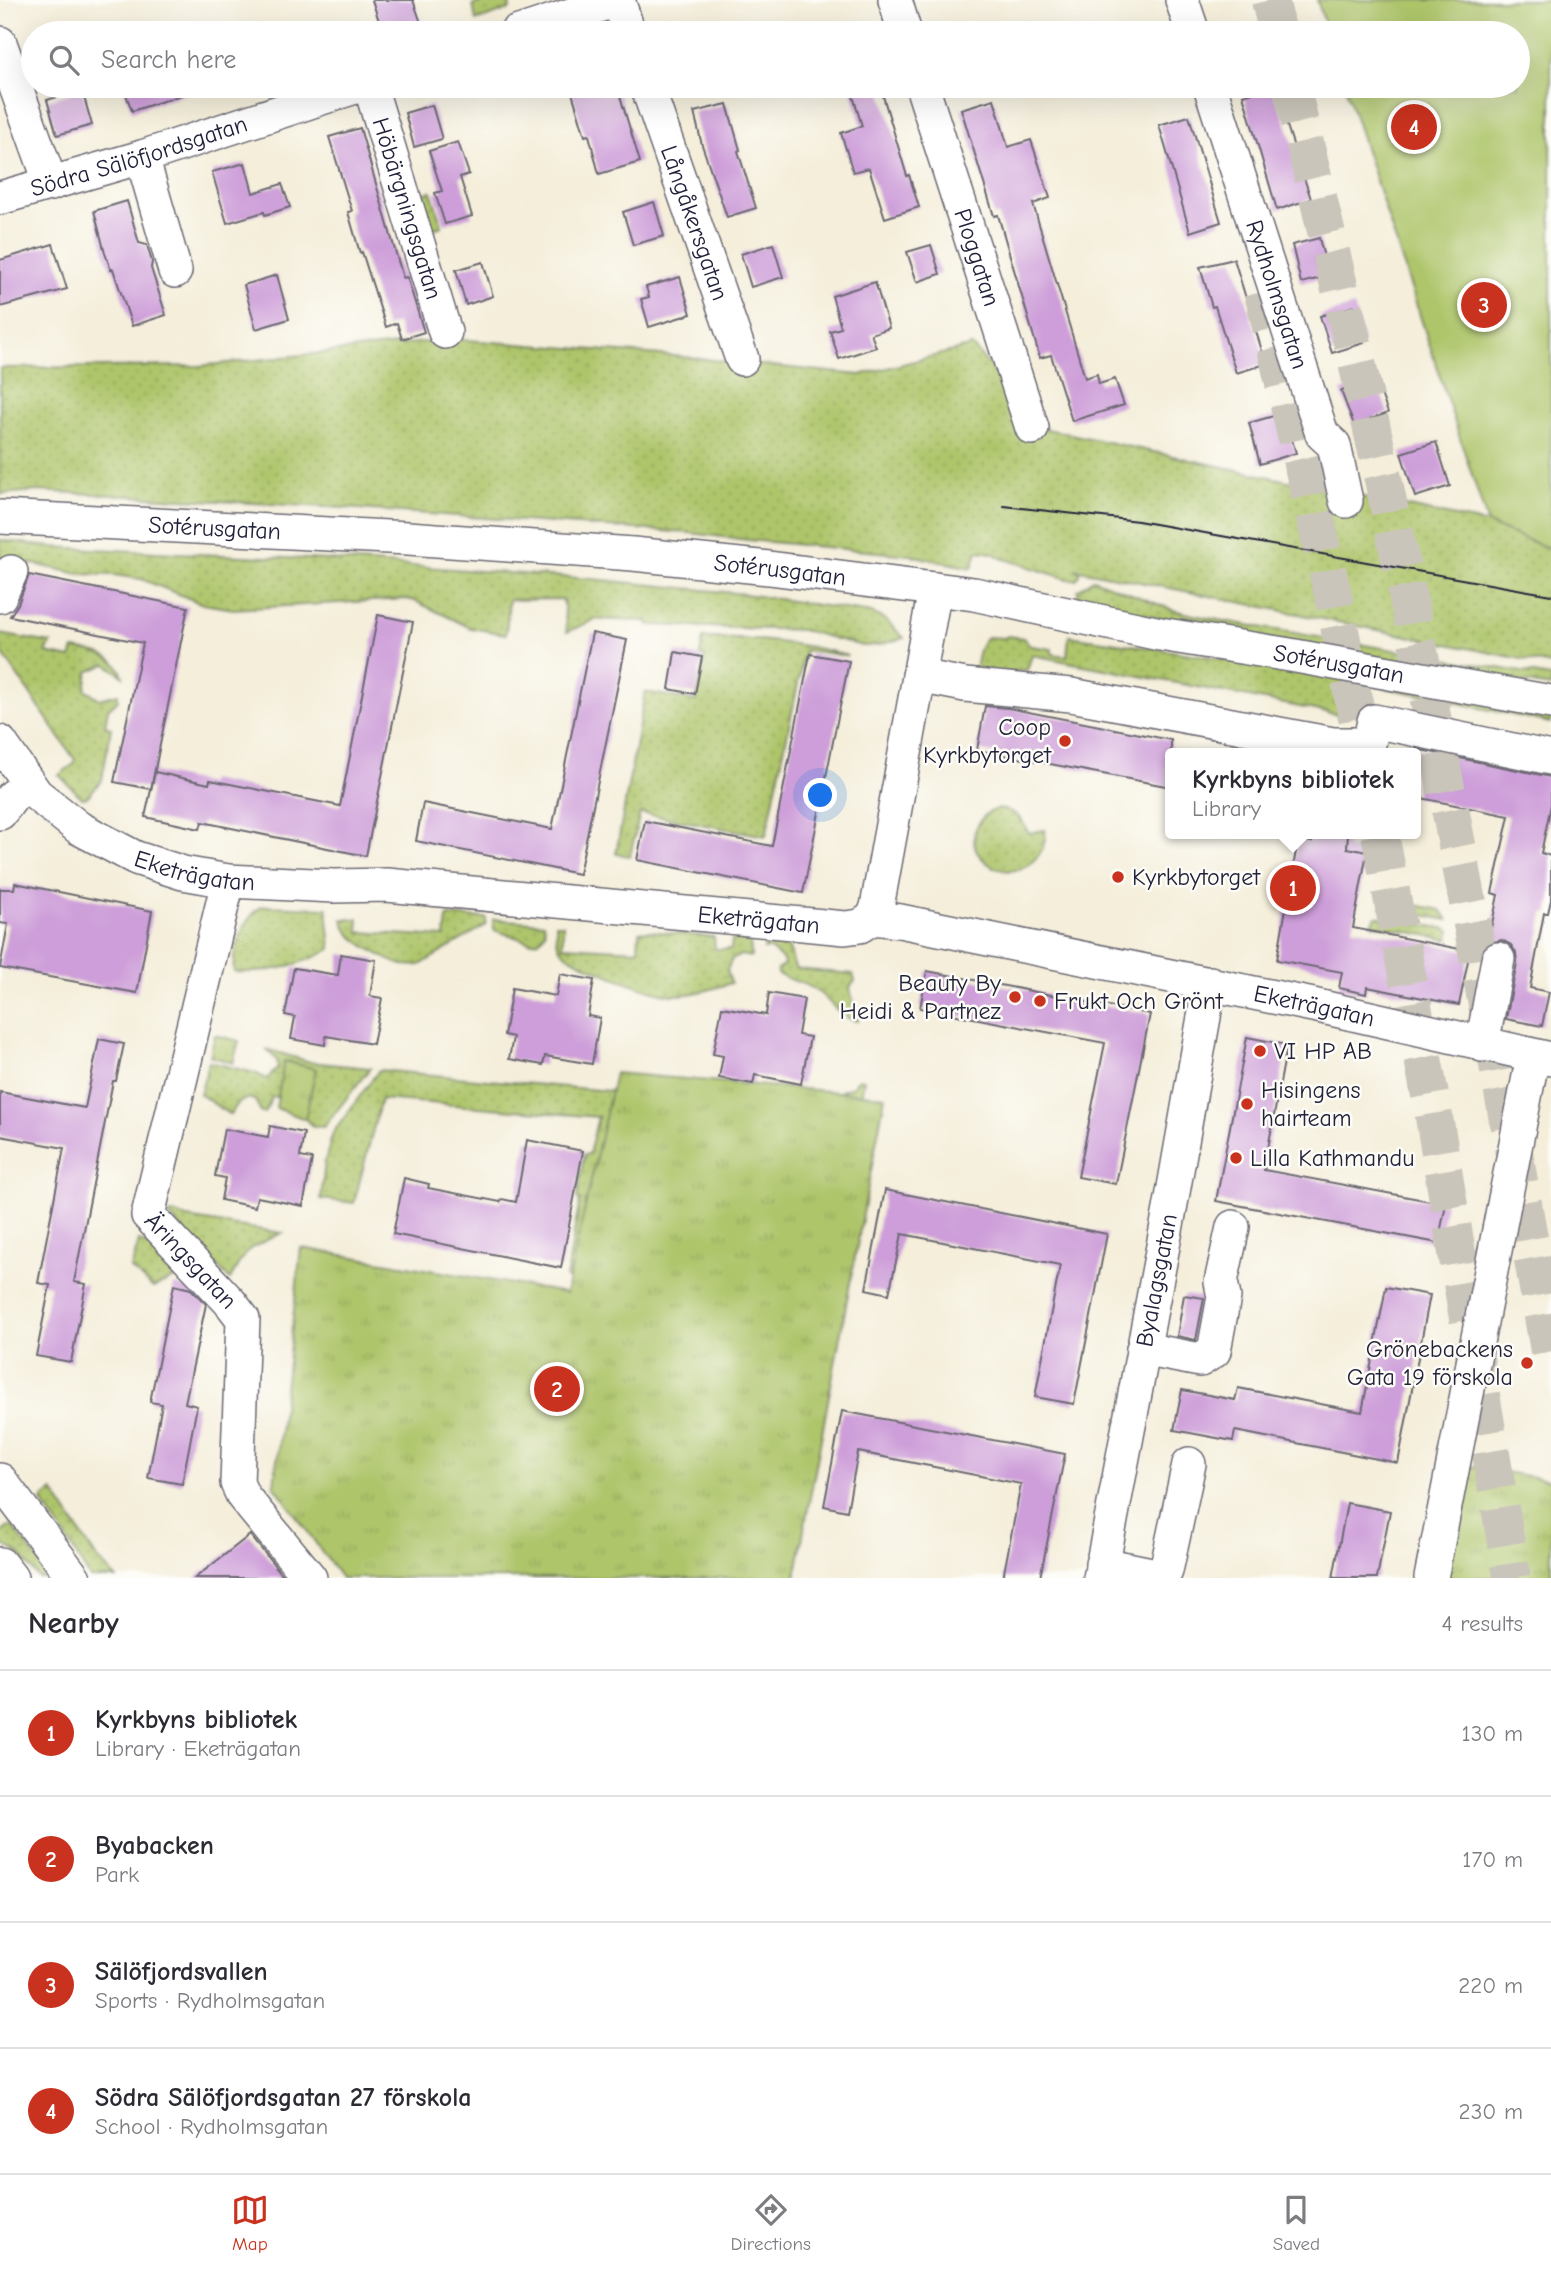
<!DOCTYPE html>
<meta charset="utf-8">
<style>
body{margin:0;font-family:"Comic Neue",sans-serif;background:#f2f2f3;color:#2b2b33}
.you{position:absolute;left:821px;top:796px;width:24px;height:24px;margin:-18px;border:5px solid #fff;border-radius:50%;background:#1a73e8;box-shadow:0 0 0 10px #1a73e833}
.badge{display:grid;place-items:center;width:46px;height:46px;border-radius:50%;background:#c8321e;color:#fff;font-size:23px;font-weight:700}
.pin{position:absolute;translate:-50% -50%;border:4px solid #fff;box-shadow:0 2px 7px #0006}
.popup{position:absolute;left:1165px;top:748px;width:256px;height:91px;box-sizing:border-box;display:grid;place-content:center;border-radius:7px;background:#fff;filter:drop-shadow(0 2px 5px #0005);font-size:23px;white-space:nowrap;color:#7c7c81}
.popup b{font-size:26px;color:#2b2b33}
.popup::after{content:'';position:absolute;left:50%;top:100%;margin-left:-14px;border:14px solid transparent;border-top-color:#fff}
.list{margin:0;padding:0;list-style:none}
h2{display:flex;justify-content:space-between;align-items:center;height:91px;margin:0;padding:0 28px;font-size:30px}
h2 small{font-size:23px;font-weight:400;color:#7c7c81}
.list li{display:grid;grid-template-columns:46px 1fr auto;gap:21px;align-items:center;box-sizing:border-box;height:126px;padding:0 28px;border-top:2px solid #e1e1e2}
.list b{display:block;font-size:26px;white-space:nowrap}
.list p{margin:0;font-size:23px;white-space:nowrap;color:#7c7c81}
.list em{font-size:23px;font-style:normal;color:#7c7c81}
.icon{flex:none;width:38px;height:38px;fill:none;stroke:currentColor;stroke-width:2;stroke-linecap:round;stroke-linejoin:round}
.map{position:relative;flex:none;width:1551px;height:1578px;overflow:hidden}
.search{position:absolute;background:#fff;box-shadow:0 7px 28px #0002;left:21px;right:21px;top:21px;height:77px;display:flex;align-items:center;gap:18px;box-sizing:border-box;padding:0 24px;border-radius:38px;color:#7c7c81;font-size:26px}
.sheet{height:595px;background:#fff}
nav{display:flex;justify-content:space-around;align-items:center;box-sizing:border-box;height:98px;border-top:2px solid #e1e1e2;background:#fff;font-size:19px;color:#7c7c81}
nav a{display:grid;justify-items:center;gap:4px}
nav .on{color:#c8321e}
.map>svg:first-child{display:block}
</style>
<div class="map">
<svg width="1551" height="1578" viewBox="0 0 1551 1578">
<defs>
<pattern id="grass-dots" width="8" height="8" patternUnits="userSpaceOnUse" patternTransform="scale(1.75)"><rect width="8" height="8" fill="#aec56a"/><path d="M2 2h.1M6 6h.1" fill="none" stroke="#95a95d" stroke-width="1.8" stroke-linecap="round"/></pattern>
<pattern id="park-tufts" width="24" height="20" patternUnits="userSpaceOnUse" patternTransform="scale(1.75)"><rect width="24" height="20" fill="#aec56a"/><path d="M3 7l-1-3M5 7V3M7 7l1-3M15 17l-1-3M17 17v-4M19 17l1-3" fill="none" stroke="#95a95d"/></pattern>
</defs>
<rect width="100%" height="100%" fill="#fdfcf7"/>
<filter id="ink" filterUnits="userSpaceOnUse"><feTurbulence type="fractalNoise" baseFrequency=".0143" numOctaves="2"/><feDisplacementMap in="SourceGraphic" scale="14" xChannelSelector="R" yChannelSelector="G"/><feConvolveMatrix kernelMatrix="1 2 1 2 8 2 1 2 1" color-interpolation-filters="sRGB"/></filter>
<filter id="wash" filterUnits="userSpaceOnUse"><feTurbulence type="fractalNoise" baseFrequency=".00686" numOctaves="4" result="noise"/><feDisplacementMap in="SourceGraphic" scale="28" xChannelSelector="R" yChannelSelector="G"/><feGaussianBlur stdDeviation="1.57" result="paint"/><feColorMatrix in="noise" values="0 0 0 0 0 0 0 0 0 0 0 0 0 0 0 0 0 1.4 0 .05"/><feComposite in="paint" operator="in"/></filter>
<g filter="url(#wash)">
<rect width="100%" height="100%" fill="#f4eeda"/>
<g fill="url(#grass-dots)" stroke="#687452" stroke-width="2">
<polygon points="491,0 509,0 510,9 476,21 473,5"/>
<polygon points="431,191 442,226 431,230 420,195"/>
<polygon points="453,339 674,356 860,375 972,346 1047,429 1488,524 1551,549 1551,665 1075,569 1080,572 1080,575 1076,580 1071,580 1001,558 993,553 977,551 972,568 910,555 748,540 690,533 345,508 38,491 0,494 0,368 199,366"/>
<polygon points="0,540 51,547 329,560 592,579 745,594 871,613 886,620 904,638 879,645 863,646 802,630 650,625 646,621 596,619 567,632 563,599 509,600 506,634 471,628 415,601 406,599 233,609 203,604 141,579 114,575 79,574 34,564 21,565 0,577"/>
<polygon points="1093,579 1173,610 1207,618 1551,677 1551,687 1177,623 1105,604 1085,601 1078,596 1078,590"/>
<path d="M0 634 51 643 46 653 71 658 74 649C94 652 116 654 123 676L106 664 88 672 85 689 100 699 118 694V700L108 709 105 726 111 728 102 780 87 797 82 798 59 775 74 764 75 760 0 650Z"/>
<path d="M1008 636 1023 638 1031 646 1052 649V654L1067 656 1069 636C1230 659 1391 684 1551 716V723L1358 682 1346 716 1032 655 1027 670 994 676 976 674C975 663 978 645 987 637L1004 638Z"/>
<path d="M703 638C752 639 800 641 848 656L805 650 766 836 640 813 630 856 616 854 645 692 696 701 705 656 700 655Z"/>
<path d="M999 809C1014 810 1023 818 1028 833L1045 830C1046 840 1044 848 1038 856 1011 891 959 856 978 825 983 816 988 811 999 809Z"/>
<polygon points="1392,901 1441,910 1448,920 1382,907"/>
<path d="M263 906 327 908 331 949C303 965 266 974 234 972 231 952 245 915 263 906Z"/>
<path d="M449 916 486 918V925L420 965C415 965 409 966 403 965 391 963 359 944 350 934 346 929 344 924 343 919H358L359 932 445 937 447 918Z"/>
<polygon points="1376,916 1447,929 1450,931 1449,940 1372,924"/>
<polygon points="493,919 544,923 545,932 539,941 530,942 494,930"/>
<path d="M556 924H563V946L638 950 639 932 649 931 714 937 715 949H731L732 940 750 941 751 957 741 955 732 959 727 970 731 983C712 989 693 995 673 995 653 994 574 964 562 950 555 943 557 933 556 924Z"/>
<path d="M766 944C798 941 786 952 796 969L853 974 855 981 850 987C850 999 860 1009 858 1021 839 1019 829 998 814 989 803 982 790 981 778 974L777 970 784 965 783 960 770 949H764Z"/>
<polygon points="215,1035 239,1041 233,1063 210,1056"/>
<polygon points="266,1049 310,1062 370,1068 324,1127 313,1126 305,1119 315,1069 286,1061 278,1097 272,1097 265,1113 261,1113 256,1101 249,1098 239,1102 230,1115 200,1094 209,1062 255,1073 267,1079 278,1068 277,1060"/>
<polygon points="379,1070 784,1107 823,1098 852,1087 859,1079 864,1080 813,1359 791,1362 566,1278 580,1200 577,1198 584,1155 589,1154 598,1117 381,1099 354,1203 321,1199 325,1161 333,1133"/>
<path d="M173 1213 187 1218 282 1233C251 1247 245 1248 230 1280L169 1215Z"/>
<polygon points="139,1241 153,1248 155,1245 169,1258 167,1262 174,1268 178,1265 183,1274 153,1288 131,1269"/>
<polygon points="53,1491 96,1557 116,1578 90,1578 62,1531 42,1502 43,1498"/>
<polygon points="11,1525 52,1578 39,1578 19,1554 0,1543 0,1534"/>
</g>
<g fill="url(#park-tufts)" stroke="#687452" stroke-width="2">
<polygon points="284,1061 316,1069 305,1119 276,1108"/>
<polygon points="615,1073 885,1096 795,1578 341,1578 274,1485 301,1248 566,1293"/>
<polygon points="1464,1465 1551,1480 1551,1578 1443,1578"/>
</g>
<polygon fill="#aec56a" stroke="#687452" stroke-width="2" points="1317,0 1551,0 1551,549 1488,524 1345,86 1518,86 1518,33 1328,33"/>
<g id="blocks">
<g fill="#cd9ed9">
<polygon points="372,0 413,0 421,23 383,33"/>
<polygon points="123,86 197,86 197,90 132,111"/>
<polygon points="570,86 617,86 640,162 599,174 589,135 585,136"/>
<polygon points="850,86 880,86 907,176 909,175 919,207 885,218 869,168 853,172 841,133 862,126"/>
<polygon points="1274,86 1311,199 1277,210 1243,95"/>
<polygon points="82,90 92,125 57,135 47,100"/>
<polygon points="994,99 1008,147 1031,140 1050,198 1033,204 1085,378 1097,374 1099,384 1115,379 1124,405 1072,421 1051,355 1040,358 998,215 994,216 961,109"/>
<polygon points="727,104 740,150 738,151 756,208 727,217 702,145 694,112"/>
<polygon points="432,105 442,139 414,147 405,113"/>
<polygon points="1189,116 1221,222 1190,232 1159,125"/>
<polygon points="360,128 403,278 407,277 424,332 402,339 397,323 386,327 362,252 360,253 348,212 352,211 329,137"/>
<polygon points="458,142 469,174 460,177 472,216 445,224 435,193 442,191 429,151"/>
<polygon points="245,163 253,193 282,184 290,207 265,215 264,212 227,223 212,172"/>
<polygon points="127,201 139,243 147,245 152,262 151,268 166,315 132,326 113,269 111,270 105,253 94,211"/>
<polygon points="654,202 664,236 633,245 623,212"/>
<polygon points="1319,238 1329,276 1301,283 1292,245"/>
<polygon points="53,244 67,289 0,307 0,260"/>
<polygon points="773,244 783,277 751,287 741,254"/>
<polygon points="931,245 940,274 917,282 907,252"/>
<polygon points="1234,259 1266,364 1236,373 1215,306 1212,307 1200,267"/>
<polygon points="483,262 493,296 466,305 456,270"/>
<polygon points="277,275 289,319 256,329 244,285"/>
<polygon points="680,277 691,314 649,327 641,299 649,297 646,287"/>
<polygon points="875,282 889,328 871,334 876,347 839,359 830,331 841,328 832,296"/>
<polygon points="1354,306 1364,343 1332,353 1320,316"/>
<polygon points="1375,378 1388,413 1354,425 1341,391"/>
<polygon points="1284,413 1296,453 1260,464 1249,423"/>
<polygon points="1436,442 1450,486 1415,497 1401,453"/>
<polygon points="29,575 188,607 151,789 114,782 143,643 10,616 18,604"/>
<polygon points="378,615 413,622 366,856 202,822 200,829 145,817 155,772 209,784 210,780 340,806"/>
<polygon points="592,633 627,640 579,874 416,841 423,803 552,829"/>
<polygon points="675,652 702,657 695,694 669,689"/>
<polygon points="810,654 849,661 803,893 637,860 645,821 772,846"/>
<polygon points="985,706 1008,708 1171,740 1171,787 977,750"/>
<polygon points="1416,749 1551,777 1551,805 1541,853 1551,856 1551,900 1548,913 1544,913 1530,988 1549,992 1542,1026 1506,1019 1517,963 1516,953 1511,945 1502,940 1488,943 1498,895 1492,893 1509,816 1416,797"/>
<polygon points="1313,834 1348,834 1347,848 1367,852 1353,928 1470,951 1459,1005 1367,987 1366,994 1339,988 1342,972 1277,960 1298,839 1312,842"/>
<polygon points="15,883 152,911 137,993 0,968 8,924 0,923 0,889 14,889"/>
<polygon points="341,954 376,960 370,996 382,998 373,1044 326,1036 325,1045 291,1039 295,1017 285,1015 294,968 338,975"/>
<polygon points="927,971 1150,1014 1116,1184 1078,1177 1105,1043 920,1008"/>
<polygon points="560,974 594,980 588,1016 600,1018 592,1064 545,1056 543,1065 509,1059 513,1037 504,1035 512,988 556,996"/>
<polygon points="769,993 804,999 798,1035 810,1037 801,1084 755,1075 753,1084 719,1078 723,1056 713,1054 722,1007 766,1015"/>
<polygon points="1247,1037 1287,1045 1264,1170 1446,1204 1438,1243 1216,1201"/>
<polygon points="99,1039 124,1044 116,1081 113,1081 74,1282 86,1284 71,1362 36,1356 50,1285 38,1283 64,1148 0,1136 0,1092 85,1108"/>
<polygon points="270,1126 304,1133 300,1157 312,1159 303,1206 257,1197 255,1207 221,1200 225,1178 215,1176 224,1129 268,1137"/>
<polygon points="527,1140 583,1151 561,1268 393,1234 404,1178 429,1184 428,1188 500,1202 502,1199 516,1202"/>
<polygon points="885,1190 1107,1234 1074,1404 1035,1397 1060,1265 902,1234 889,1294 866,1289"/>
<polygon points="174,1285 191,1289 206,1304 185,1403 197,1406 182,1484 148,1478 162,1404 150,1402"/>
<polygon points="1386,1287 1430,1295 1398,1463 1235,1431 1233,1441 1174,1430 1182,1390 1235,1400 1238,1388 1362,1412"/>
<polygon points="1184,1295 1204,1298 1196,1340 1177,1336"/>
<polygon points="842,1411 1065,1454 1040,1578 1003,1578 1021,1484 858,1452 847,1511 824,1506"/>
<polygon points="1347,1503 1390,1511 1377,1578 1333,1578"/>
<polygon points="250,1535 285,1578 195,1578"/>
</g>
</g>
</g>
<g filter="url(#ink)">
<use href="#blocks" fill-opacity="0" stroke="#6c6973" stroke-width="2"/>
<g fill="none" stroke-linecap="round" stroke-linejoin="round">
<g stroke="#cac5ba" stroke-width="38" stroke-dasharray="38 19" stroke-linecap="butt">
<polyline points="1270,0 1278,33"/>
<path d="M1291 86C1328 238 1365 391 1397 545 1454 816 1503 1089 1551 1362"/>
<polyline points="1263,292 1334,600 1364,753"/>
<polyline points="1380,834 1433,1111 1512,1578"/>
</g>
<defs>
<g id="minor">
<polyline points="618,0 629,33"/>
<polyline points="895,0 905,33"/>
<polyline points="1182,0 1193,33"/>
<polyline points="516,33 616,0"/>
<polyline points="0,43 51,184"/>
<path id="s1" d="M370 86 445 332"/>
<path id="s2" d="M647 86 742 359"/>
<path id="s3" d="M922 86 1032 428"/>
<path id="s4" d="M1210 86 1322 434 1334 445 1346 501"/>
<polyline points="142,157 175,271"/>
<path id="s5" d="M0 198 142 157 358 86"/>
<path id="s6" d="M0 517 408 538 633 554 769 568 974 594 1160 634 1290 655 1551 702"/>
<polyline points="0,596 11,572"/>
<polyline points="919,676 965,685 1071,695 1333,744 1369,744 1374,721 1551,758"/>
<path id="s7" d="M0 742 36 794 79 828 136 858 183 873 228 881 334 886 387 885 845 928 860 926 873 918 900 921 1313 1005 1551 1059"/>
<polyline points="0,813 13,796 29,785"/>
<path id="s8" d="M228 881 148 1215 230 1302 243 1319 237 1483 243 1496 310 1578"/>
<polyline points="873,918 877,907 935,589"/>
<polyline points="1482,1045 1498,959"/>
<polyline points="1143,1349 1200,1360 1214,1351 1224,1297 1221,1282 1233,1227"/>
<polyline points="0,1480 74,1578"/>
<polyline points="0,1564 11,1578"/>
<polyline points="1102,1564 1156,1575 1166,1571 1189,1464"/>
<path id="s9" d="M1100 1578 1171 1204 1210 983"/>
<polyline points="1431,1578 1533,1056"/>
</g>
</defs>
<use href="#minor" stroke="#6c6973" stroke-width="36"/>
<use href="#minor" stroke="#fff" stroke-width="33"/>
<polyline stroke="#22223b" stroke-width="2" points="1004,506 1138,521 1551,595"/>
</g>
</g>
<g fill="#c8321e" stroke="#fdfcf7" stroke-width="2.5">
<circle cx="1065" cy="741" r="7"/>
<circle cx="1118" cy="877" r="7"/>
<circle cx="1015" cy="997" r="7"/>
<circle cx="1040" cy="1001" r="7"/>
<circle cx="1260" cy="1051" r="7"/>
<circle cx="1247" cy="1104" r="7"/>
<circle cx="1236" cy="1158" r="7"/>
<circle cx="1527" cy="1363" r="7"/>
</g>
<g text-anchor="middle" stroke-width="5" stroke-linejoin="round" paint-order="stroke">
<g font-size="24" fill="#22223b" stroke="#fdfcf7">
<text dy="8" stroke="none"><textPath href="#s5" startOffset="145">Södra Sälöfjordsgatan</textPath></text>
<text dy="8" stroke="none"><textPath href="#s1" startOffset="128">Höbärgningsgatan</textPath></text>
<text dy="8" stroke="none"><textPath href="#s2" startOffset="145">Långåkersgatan</textPath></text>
<text dy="8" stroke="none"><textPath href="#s3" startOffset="180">Ploggatan</textPath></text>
<text dy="8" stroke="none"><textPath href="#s4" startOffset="219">Rydholmsgatan</textPath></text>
<text dy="8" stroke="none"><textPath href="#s6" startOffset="215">Sotérusgatan</textPath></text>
<text dy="8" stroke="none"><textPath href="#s6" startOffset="782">Sotérusgatan</textPath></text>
<text dy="8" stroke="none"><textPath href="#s6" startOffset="1349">Sotérusgatan</textPath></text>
<text dy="8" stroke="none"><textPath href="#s7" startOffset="243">Eketrägatan</textPath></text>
<text dy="8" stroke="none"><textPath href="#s7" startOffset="810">Eketrägatan</textPath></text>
<text dy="8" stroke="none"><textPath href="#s7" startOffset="1377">Eketrägatan</textPath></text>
<text dy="8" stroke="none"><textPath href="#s8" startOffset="406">Äringsgatan</textPath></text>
<text dy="8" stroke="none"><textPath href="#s9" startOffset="303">Byalagsgatan</textPath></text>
</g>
<g font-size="24" fill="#22223b" stroke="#fdfcf7" text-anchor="start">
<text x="1051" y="735" text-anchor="end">Coop<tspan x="1051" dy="28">Kyrkbytorget</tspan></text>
<text x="1132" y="885">Kyrkbytorget</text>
<text x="1001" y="991" text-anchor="end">Beauty By<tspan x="1001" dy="28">Heidi &amp; Partnez</tspan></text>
<text x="1054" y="1009">Frukt Och Grönt</text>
<text x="1274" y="1059">VI HP AB</text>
<text x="1261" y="1098">Hisingens<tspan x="1261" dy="28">hairteam</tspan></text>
<text x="1250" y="1166">Lilla Kathmandu</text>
<text x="1513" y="1357" text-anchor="end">Grönebackens<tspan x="1513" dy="28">Gata 19 förskola</tspan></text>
</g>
</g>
</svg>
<div class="you"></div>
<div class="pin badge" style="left:1293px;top:888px">1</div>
<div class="popup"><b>Kyrkbyns bibliotek</b>Library</div>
<div class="pin badge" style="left:557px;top:1389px">2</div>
<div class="pin badge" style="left:1484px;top:305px">3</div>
<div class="pin badge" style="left:1414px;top:127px">4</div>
<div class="search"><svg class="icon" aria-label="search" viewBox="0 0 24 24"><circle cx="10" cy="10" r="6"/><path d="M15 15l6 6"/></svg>Search here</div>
</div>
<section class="sheet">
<h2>Nearby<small>4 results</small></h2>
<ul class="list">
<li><span class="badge">1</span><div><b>Kyrkbyns bibliotek</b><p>Library · Eketrägatan</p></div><em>130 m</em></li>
<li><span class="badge">2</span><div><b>Byabacken</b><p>Park</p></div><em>170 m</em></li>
<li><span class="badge">3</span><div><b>Sälöfjordsvallen</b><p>Sports · Rydholmsgatan</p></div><em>220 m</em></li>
<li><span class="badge">4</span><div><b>Södra Sälöfjordsgatan 27 förskola</b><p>School · Rydholmsgatan</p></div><em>230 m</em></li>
</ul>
</section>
<nav>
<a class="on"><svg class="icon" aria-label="map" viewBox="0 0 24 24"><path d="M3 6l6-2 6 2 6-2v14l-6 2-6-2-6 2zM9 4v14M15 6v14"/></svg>Map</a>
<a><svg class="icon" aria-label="directions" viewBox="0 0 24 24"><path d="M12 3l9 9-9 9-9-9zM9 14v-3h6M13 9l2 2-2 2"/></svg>Directions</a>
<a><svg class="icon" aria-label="saved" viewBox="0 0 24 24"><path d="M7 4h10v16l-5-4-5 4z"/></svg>Saved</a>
</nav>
